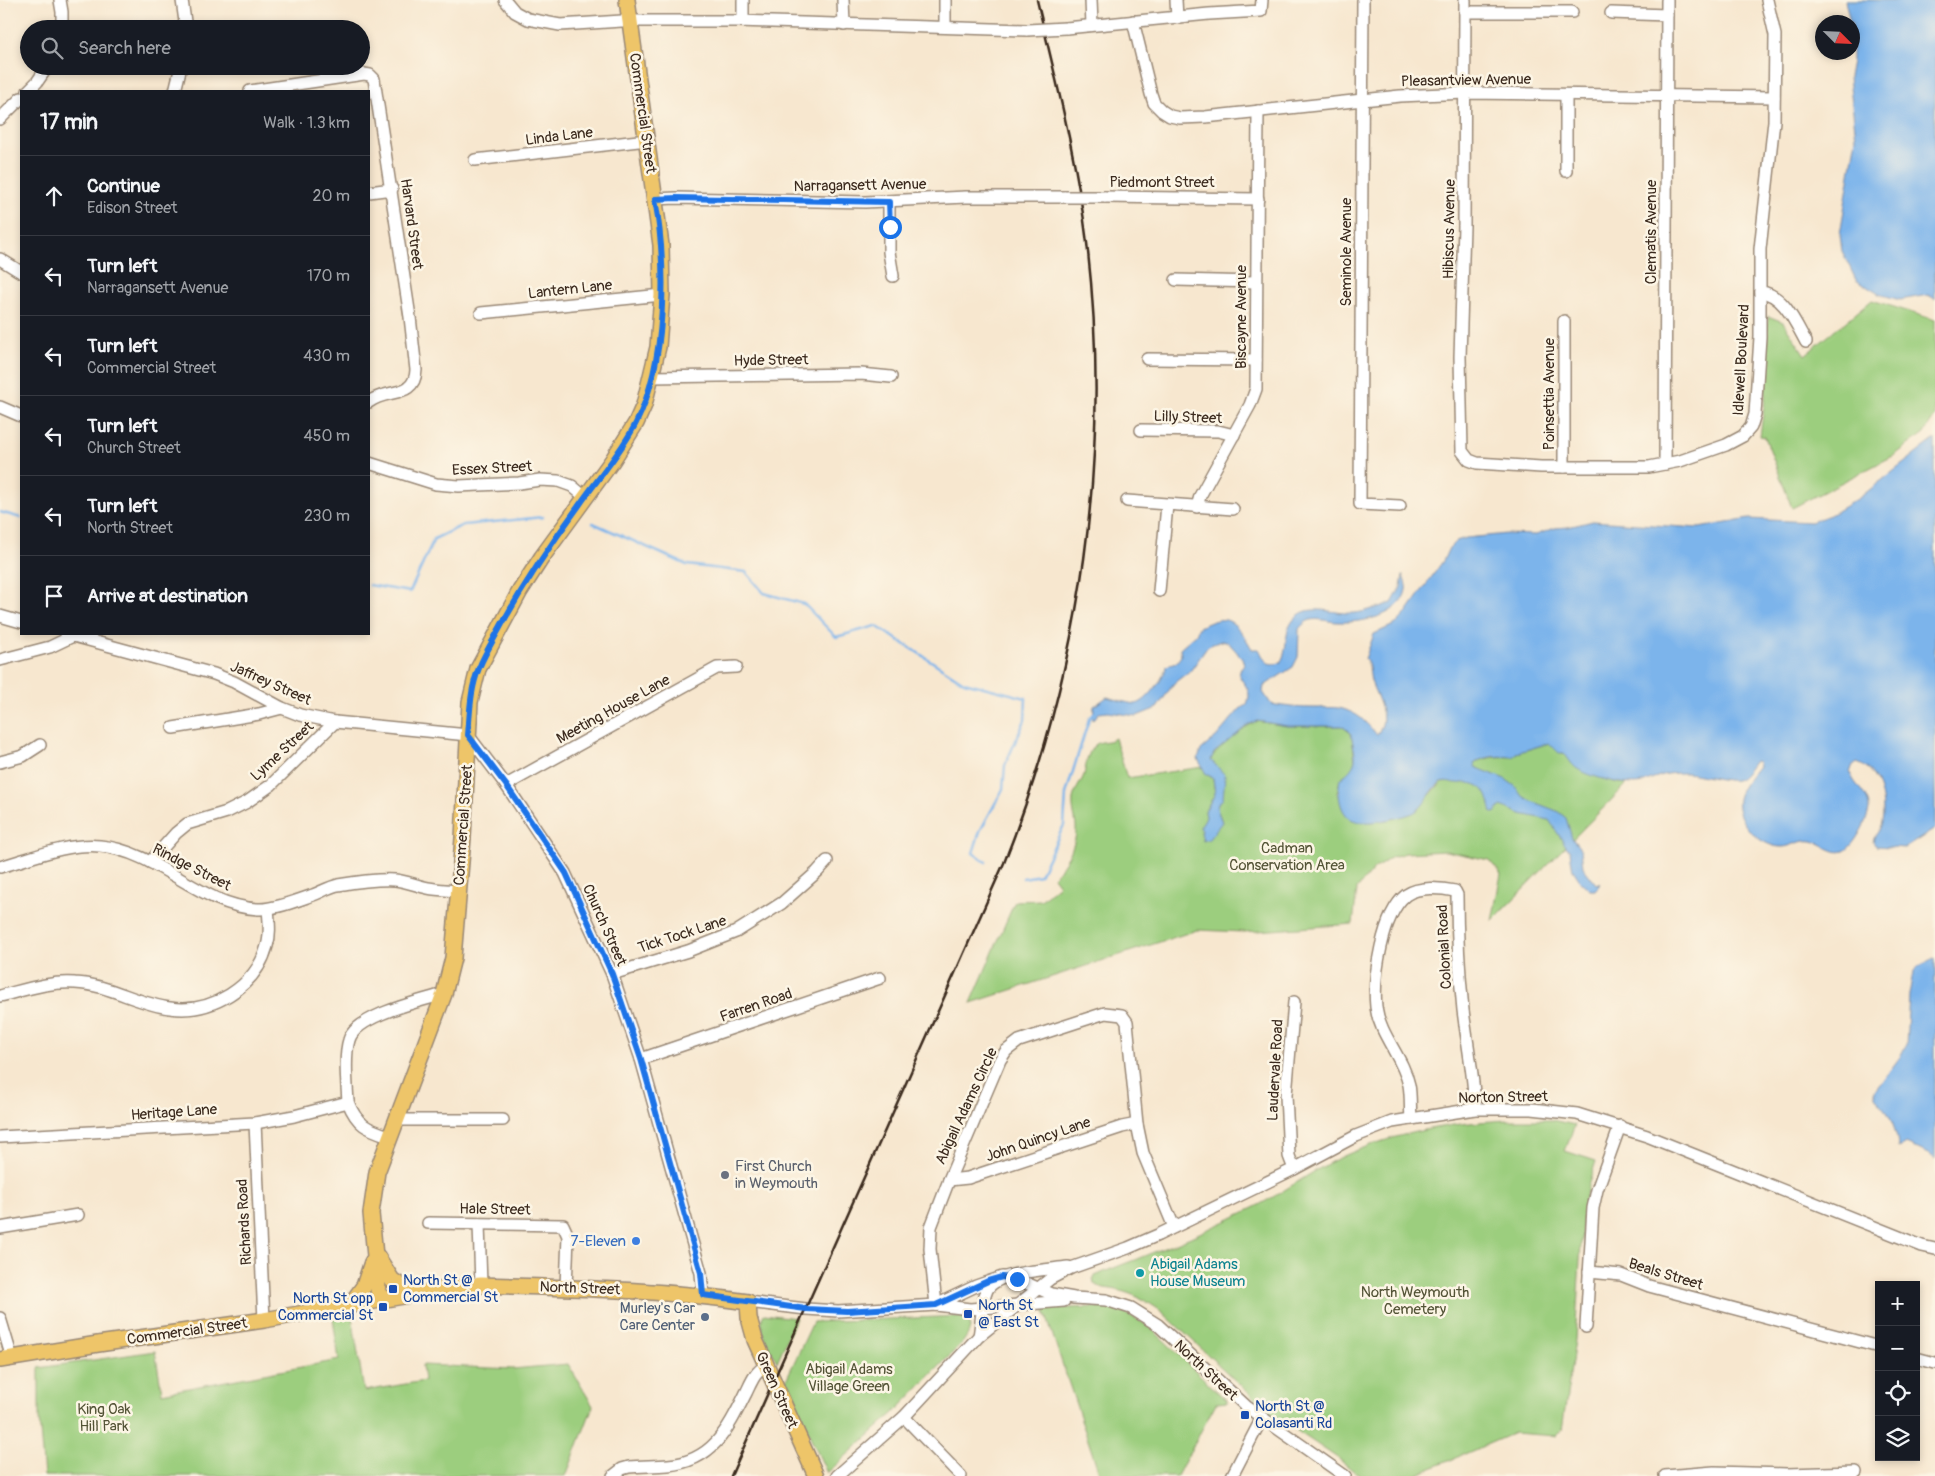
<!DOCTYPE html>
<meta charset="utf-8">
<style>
body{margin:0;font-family:Pangolin,sans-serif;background:#20242c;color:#f1f3f6}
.controls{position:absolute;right:15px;bottom:15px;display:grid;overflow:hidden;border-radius:0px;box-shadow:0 2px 8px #0003}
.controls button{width:45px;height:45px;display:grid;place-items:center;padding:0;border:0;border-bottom:1px solid #363941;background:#171b24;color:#f1f3f6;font:25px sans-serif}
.compass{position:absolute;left:1815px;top:15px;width:45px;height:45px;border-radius:50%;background:#171b24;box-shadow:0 2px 8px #0003;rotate:114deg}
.stop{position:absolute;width:15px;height:15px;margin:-11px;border:4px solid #1a73e8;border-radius:50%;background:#fff}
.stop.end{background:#1a73e8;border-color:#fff;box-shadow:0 1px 5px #0008}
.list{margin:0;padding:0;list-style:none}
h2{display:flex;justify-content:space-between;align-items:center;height:65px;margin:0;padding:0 20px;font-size:21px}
h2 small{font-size:16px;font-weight:400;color:#9ea1a6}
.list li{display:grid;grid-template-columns:32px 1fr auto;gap:15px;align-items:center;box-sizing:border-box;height:80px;padding:0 20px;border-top:1px solid #363941}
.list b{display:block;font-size:19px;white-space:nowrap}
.list p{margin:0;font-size:16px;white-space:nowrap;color:#9ea1a6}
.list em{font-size:16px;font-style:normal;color:#9ea1a6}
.icon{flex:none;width:28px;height:28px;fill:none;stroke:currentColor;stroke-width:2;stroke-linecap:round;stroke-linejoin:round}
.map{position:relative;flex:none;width:1935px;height:1476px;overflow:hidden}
.search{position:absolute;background:#171b24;box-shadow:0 2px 8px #0003;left:20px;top:20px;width:350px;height:55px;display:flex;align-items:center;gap:12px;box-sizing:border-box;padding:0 18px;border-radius:28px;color:#9ea1a6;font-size:19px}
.panel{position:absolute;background:#171b24;box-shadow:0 2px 8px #0003;left:20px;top:90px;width:350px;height:545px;border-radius:0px}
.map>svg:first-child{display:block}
</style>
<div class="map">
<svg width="1935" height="1476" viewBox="0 0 1935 1476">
<rect width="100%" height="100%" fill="#fcf5e5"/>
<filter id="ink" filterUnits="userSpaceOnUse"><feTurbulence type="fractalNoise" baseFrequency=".02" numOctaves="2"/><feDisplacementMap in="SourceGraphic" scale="10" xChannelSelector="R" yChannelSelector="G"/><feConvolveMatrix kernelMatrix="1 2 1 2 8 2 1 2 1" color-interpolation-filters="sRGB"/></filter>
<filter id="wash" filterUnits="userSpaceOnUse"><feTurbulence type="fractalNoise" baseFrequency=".0096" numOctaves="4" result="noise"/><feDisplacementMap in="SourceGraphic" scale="20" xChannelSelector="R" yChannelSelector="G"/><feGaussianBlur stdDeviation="1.12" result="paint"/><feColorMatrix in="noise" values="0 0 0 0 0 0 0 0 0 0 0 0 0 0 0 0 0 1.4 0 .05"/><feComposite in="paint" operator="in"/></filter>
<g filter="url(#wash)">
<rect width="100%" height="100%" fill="#f7e7cf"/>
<g fill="#9cce7e" stroke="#6c7c4e">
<polygon points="1872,300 1935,320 1935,416 1924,433 1895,455 1792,508 1765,437 1760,436 1765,399 1768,316 1783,322 1805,355"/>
<path d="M1257 721 1287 726H1342L1352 734 1355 762 1352 769 1340 779 1337 794 1370 822 1392 819 1414 812 1442 782 1448 781C1474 763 1480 755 1513 757L1516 753 1549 743 1559 753H1564C1577 771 1605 782 1627 784L1492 921 1501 874 1489 860 1446 851 1406 853 1392 857 1374 869 1357 889 1353 924 1244 932 1197 930 971 1003 1015 901 1041 900 1059 885 1053 877C1066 863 1077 846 1076 826 1075 817 1072 809 1073 799 1074 791 1081 783 1084 775 1086 766 1087 753 1094 746 1099 740 1109 743 1115 738L1127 778 1203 767 1206 774 1213 778 1215 794 1205 811 1206 817 1201 827 1222 822 1217 809 1215 766 1210 760C1216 749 1245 726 1257 721Z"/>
<path d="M1509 1120H1552L1575 1125 1565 1151 1596 1161 1588 1186 1583 1212 1575 1340 1562 1430 1556 1436 1514 1433 1413 1476H1360L1336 1457 1269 1412 1161 1311C1147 1301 1134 1294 1117 1290 1108 1288 1102 1289 1094 1284L1093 1277C1111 1268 1131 1262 1149 1254 1186 1240 1222 1223 1257 1206 1282 1193 1305 1176 1329 1163 1387 1134 1445 1123 1509 1120Z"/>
<path d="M1096 1307C1118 1309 1135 1316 1152 1329L1228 1402 1216 1403 1177 1476H1100L1044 1309Z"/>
<path d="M764 1314 796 1318 777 1362C771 1350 756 1327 764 1314Z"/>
<polygon points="352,1316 364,1391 424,1381 422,1365 513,1369 568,1364 593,1406 566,1476 44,1476 39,1419 39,1368 155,1351 162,1393 339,1360 333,1319"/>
<path d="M964 1316 969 1318C972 1328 969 1333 963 1342L896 1411 827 1473 785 1382 813 1322Z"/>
</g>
<g fill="#7cb4eb" stroke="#5c6f84">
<polygon points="1845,0 1935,0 1935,299 1928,295 1900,300 1879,294 1856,280 1842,251 1840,234 1856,138 1849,77 1852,61 1852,22 1850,22"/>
<path d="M1935 439V829L1905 848 1876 846 1873 842C1874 836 1878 833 1880 828 1888 808 1880 770 1857 763L1852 767 1850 773C1854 785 1870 796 1869 809 1868 820 1854 847 1844 851 1833 855 1822 843 1812 841 1801 839 1791 847 1782 847 1759 847 1731 818 1739 795 1743 784 1752 775 1759 766L1758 762 1755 761C1750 767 1744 778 1736 780 1727 782 1700 774 1687 773 1676 773 1667 773 1657 777 1652 778 1647 781 1642 783 1627 787 1589 777 1576 768 1571 764 1568 758 1564 753H1559L1549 743 1516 753 1513 757C1499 756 1486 755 1474 764L1475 767 1505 779 1515 786 1521 795 1531 801 1557 811 1566 818 1572 838 1581 850 1583 867 1596 884 1601 883 1595 890H1590L1581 882 1573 870 1570 852 1549 820 1521 814 1501 806 1495 813H1492C1488 798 1487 785 1468 783 1465 782 1461 784 1457 783 1452 783 1447 780 1442 782 1431 787 1426 807 1413 813 1400 818 1366 826 1353 820 1339 814 1337 792 1340 779 1361 763 1355 758 1351 733L1342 726H1287L1257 721 1248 725 1214 753 1211 760 1225 775 1223 799 1218 803 1217 809 1222 822 1209 839 1203 841 1200 827 1206 817 1205 811 1215 794 1213 778 1206 774 1198 759 1201 750 1217 736 1240 709 1247 704C1248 701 1249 698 1249 695 1248 681 1232 679 1244 664L1242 658 1228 642 1221 641 1208 646 1191 670 1174 683 1157 708 1137 716 1108 712 1099 713 1093 720 1094 706 1107 697C1116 699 1126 703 1135 704 1146 704 1166 676 1166 666L1176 663 1181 656 1180 648 1196 634 1199 627C1205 625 1211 621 1218 620 1234 616 1245 637 1252 649H1259C1265 661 1266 666 1280 663 1289 650 1283 635 1292 622 1307 600 1333 615 1354 613 1367 612 1380 606 1392 603L1401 587 1403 575C1404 580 1407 585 1406 590 1401 617 1360 623 1338 622 1330 622 1319 618 1311 620 1306 621 1302 625 1299 629L1298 657 1293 667 1264 686 1263 692 1271 704C1286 707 1300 708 1315 708 1327 708 1335 706 1346 710 1354 713 1361 717 1366 723 1371 727 1372 731 1377 734 1391 718 1376 697 1371 681 1369 673 1371 667 1365 659L1374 634 1396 624 1404 616 1443 561 1449 548 1456 541 1466 538 1507 534 1536 535 1555 528 1568 527 1593 521 1699 528 1749 519 1811 522 1830 515 1859 498Z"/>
<path d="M1935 958V1160L1928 1154 1906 1144 1898 1148C1898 1136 1893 1123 1887 1112 1883 1104 1876 1102 1874 1092L1900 1057 1906 1045 1909 995 1912 978 1917 967Z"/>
</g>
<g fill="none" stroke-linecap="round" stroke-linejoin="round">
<g stroke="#7cb4eb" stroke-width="2.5">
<polyline points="0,512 21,518"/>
<polyline points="593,523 687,565 746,572 764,593 804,604 836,637 876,626 964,682 1026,698 1025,720 1005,765 1003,789 980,831 973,853 986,862"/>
<polyline points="369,585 410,592 434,539 463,525 543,517"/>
<polyline points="1023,878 1040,875 1064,825 1066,794 1089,719 1095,713"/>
</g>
</g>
</g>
<g filter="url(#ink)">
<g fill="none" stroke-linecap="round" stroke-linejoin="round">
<defs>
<g id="minor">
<polyline points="60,0 62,12 62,29"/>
<polyline points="182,0 186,29"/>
<polyline points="505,0 515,12 528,19 560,25 622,21 737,21 1027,30"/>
<polyline points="843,0 844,25"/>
<polyline points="945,0 945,27"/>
<polyline points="1091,0 1092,25"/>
<polyline points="1176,0 1177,18"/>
<polyline points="1363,0 1360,504 1400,506"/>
<polyline points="1465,0 1464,226 1460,357 1462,451 1469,460 1477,463 1541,467 1649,467 1680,461 1726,445 1743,436 1751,427 1755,414 1760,337 1760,249 1774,121 1775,35 1767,0"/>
<polyline points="1465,12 1572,12"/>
<polyline points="1611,13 1667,15"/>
<polyline points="743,21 743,0"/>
<polyline points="1133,21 1151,94 1154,103 1162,111 1170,116 1180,118 1205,117 1400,96 1465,93 1774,97"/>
<polyline points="1066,28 1209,14 1261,11 1262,0"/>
<polyline points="28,91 37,82 48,66"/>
<polyline points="175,91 181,66"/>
<path d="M250 91 364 74 370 75 374 79 410 317 416 370C415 399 386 388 369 402"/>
<polyline points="1566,95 1566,171"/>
<polyline points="0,119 21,98"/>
<polyline points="475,160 647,140"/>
<polyline points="369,192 392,189"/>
<polyline points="1104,197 1258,199"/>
<polyline points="655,199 676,198 865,202 966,197 1065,197"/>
<polyline points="889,202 889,252 893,276"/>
<polyline points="0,259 21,272"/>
<polyline points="1176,280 1256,282"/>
<path d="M1760 292C1783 293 1796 324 1806 342"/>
<polyline points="481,313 662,295"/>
<polyline points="1564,321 1564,467"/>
<polyline points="1147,359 1256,360"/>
<polyline points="651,377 861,374 891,377"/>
<polyline points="0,407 21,416"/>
<polyline points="1141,430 1218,431 1234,435"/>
<polyline points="369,463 436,484 459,486 519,483 540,480 558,481 572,486 585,497"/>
<polyline points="1665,464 1667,0"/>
<polyline points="1127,501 1233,509"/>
<polyline points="1197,507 1200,496 1250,405 1256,389 1258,111"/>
<polyline points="1159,591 1167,505"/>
<polyline points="0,616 21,622"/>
<polyline points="66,634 214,674 234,682 282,708 300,715 335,722 468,735 506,785 565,873 612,974 641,1059 701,1273 703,1295"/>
<polyline points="0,660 50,647 73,636"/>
<polyline points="173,728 259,714 282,708"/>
<polyline points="0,762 23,756 40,745"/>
<polyline points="506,785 717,668 736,667"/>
<polyline points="150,862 176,833 187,824 227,812 247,802 271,785 335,722"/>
<path d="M0 867C32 858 67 843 100 846 158 851 199 906 258 909 273 910 299 900 313 895 321 892 329 887 338 885 356 882 376 879 395 880 406 881 417 886 428 888 438 890 448 890 458 891"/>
<polyline points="612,974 688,951 736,932 782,903 817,872 827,861"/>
<path d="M0 996C24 990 50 981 75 983 108 984 137 1004 170 1008 211 1014 256 987 267 946 271 934 269 921 268 909"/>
<polyline points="641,1059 880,978"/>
<path d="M1411 1119C1410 1108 1411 1095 1409 1085 1403 1057 1380 1036 1376 1007 1373 978 1382 914 1406 895 1419 886 1441 888 1455 891L1457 895C1457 934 1459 971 1463 1010 1467 1043 1474 1076 1475 1109"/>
<polyline points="395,1120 503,1120"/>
<polyline points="255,1123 264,1320"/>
<path d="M389 1136C367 1129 357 1125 348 1102 347 1085 344 1055 349 1040 356 1015 421 1001 444 994"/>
<polyline points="0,1137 255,1123 294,1116 348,1102"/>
<polyline points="1294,1169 1289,1156 1286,1095 1294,1002"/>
<polyline points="949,1180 968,1178 1122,1127 1137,1124"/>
<polyline points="428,1223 563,1225 568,1236 566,1288"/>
<polyline points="479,1224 481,1285"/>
<polyline points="0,1228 78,1215"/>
<polyline points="1589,1272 1621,1275 1649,1286 1879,1347"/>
<polyline points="748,1302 806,1309 838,1311 936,1305 970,1309 1064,1301"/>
<polyline points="936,1305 930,1249 931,1227 949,1180 1000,1060 1006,1051 1019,1041 1105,1013 1122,1015 1127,1022 1137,1124 1143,1153 1174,1227"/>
<polyline points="936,1305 976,1286 1002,1277 1017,1279 1051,1294 1074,1298 1106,1300 1131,1308 1158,1325 1247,1407 1345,1476"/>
<polyline points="0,1318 12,1358"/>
<polyline points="1586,1327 1593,1208 1597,1190 1620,1126"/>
<path d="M979 1336C982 1322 981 1303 987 1290 997 1271 1048 1270 1068 1267"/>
<polyline points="1916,1358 1935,1363"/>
<polyline points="904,1417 961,1476"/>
<path d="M613 1476 622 1469 629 1467C642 1466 655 1466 668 1465 713 1461 728 1429 746 1393 751 1383 755 1371 766 1366"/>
<polyline points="837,1476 904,1417 979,1336 1050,1279 1071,1268 1128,1248 1158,1235 1294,1169 1356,1136 1392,1122 1475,1109 1532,1109 1577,1114 1647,1136 1922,1246 1935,1249"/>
<polyline points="1232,1476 1262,1418"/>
<polyline points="1665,1476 1714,1472 1787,1474 1856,1472"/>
</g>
<g id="major">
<polyline points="377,1256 392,1280 413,1294"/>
<polyline points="379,1299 371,1213 377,1172 444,994 453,958 463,838 470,702 478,669 520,591 542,557 612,461 636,423 644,405 658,347 662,295 661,245 627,0"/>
<polyline points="351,1304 364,1286 372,1262"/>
<path d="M0 1360 98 1344 264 1320 456 1287 481 1285C570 1288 659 1289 748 1302L749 1318 755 1340 816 1476"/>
</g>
</defs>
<use href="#minor" stroke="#998876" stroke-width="14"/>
<use href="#major" stroke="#998876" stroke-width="18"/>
<use href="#minor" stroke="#fff" stroke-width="11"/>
<use href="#major" stroke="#eec569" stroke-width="15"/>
<path stroke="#3b2a1e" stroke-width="2.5" d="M731 1476 1004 863C1082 666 1112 454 1087 243 1077 160 1056 80 1037 0"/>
<defs>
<g id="minor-bridge">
<polyline points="1027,30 1066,28"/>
<polyline points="1065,197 1104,197"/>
</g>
</defs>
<use href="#minor-bridge" stroke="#998876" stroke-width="14" stroke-linecap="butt"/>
<use href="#minor-bridge" stroke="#fff" stroke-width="11"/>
</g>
</g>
<g fill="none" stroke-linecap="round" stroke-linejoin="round" filter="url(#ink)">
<path stroke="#1a73e8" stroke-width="6" d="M890 227 889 202 676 198 655 199C667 266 667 361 636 423 621 453 597 479 578 507 550 545 525 583 502 624 494 639 485 653 479 668 470 689 470 713 468 735L506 785 566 873 612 974 641 1059 701 1273 703 1295 806 1309 847 1311 936 1305 988 1281 1002 1277 1017 1279"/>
</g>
<circle fill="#6b7280" stroke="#fcf5e5" stroke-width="2" cx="725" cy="1175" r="5"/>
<circle fill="#3f7fe0" stroke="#fcf5e5" stroke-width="2" cx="636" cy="1241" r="5"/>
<circle fill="#0f9aa8" stroke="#fcf5e5" stroke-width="2" cx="1140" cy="1273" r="5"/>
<g fill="#1a4fb4" stroke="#fcf5e5" stroke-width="2">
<rect x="388" y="1284" width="10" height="10" rx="2.5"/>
<rect x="378" y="1302" width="10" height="10" rx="2.5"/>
<rect x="963" y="1309" width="10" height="10" rx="2.5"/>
<rect x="1240" y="1410" width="10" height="10" rx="2.5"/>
</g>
<circle fill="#5c6f8a" stroke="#fcf5e5" stroke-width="2" cx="705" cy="1317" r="5"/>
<g text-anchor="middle" stroke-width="5" stroke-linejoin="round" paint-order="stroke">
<g font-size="15" fill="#3b2a1e" stroke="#fcf5e5">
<text transform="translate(1466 80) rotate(-1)" y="5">Pleasantview Avenue</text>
<text transform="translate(643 113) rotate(82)" y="5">Commercial Street</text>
<text transform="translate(559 136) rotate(-7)" y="5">Linda Lane</text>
<text x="1162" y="187">Piedmont Street</text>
<text transform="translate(860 185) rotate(-1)" y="5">Narragansett Avenue</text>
<text transform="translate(412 224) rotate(82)" y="5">Harvard Street</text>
<text transform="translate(1449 229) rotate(-89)" y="5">Hibiscus Avenue</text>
<text transform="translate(1651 232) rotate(-90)" y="5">Clematis Avenue</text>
<text transform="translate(1346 252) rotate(-90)" y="5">Seminole Avenue</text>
<text transform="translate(570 289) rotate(-6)" y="5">Lantern Lane</text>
<text transform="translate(1241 317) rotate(-90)" y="5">Biscayne Avenue</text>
<text transform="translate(771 360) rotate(-1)" y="5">Hyde Street</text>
<text transform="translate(1741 360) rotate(-87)" y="5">Idlewell Boulevard</text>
<text transform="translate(1549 394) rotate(-90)" y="5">Poinsettia Avenue</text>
<text transform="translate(1188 417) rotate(2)" y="5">Lilly Street</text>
<text transform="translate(492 468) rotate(-3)" y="5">Essex Street</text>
<text transform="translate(271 683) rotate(24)" y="5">Jaffrey Street</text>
<text transform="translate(613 709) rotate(-29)" y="5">Meeting House Lane</text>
<text transform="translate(282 751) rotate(-43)" y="5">Lyme Street</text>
<text transform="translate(463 825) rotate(-86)" y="5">Commercial Street</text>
<text transform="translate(192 867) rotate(27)" y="5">Rindge Street</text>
<text transform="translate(605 925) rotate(66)" y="5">Church Street</text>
<text transform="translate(682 934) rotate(-18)" y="5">Tick Tock Lane</text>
<text transform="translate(1444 947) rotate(-93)" y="5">Colonial Road</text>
<text transform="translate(756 1005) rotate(-19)" y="5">Farren Road</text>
<text transform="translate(1275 1070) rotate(-87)" y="5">Laudervale Road</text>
<text transform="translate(1503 1097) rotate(-1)" y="5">Norton Street</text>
<text transform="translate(966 1106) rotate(-65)" y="5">Abigail Adams Circle</text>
<text transform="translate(174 1112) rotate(-4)" y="5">Heritage Lane</text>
<text transform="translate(1038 1139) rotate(-19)" y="5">John Quincy Lane</text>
<text transform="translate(495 1209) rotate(1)" y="5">Hale Street</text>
<text transform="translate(244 1222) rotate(-93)" y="5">Richards Road</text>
<text transform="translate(1666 1274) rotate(17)" y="5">Beals Street</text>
<text transform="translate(580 1288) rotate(2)" y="5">North Street</text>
<text transform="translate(187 1331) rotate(-8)" y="5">Commercial Street</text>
<text transform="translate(1206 1370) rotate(43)" y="5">North Street</text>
<text transform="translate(777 1390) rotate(66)" y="5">Green Street</text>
</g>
<g font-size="15" fill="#535336" stroke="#fcf5e5">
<text x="1287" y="853">Cadman<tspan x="1287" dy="17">Conservation Area</tspan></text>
<text x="1415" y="1297">North Weymouth<tspan x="1415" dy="17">Cemetery</tspan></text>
<text x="849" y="1374">Abigail Adams<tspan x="849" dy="17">Village Green</tspan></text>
<text x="104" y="1414">King Oak<tspan x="104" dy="17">Hill Park</tspan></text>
</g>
<g font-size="15" fill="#5b616d" stroke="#fcf5e5" text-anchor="start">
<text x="735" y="1171">First Church<tspan x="735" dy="17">in Weymouth</tspan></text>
</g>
<g font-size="15" fill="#366cbe" stroke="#fcf5e5" text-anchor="end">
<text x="626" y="1246">7-Eleven</text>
</g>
<g font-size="15" fill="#0d838f" stroke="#fcf5e5" text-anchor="start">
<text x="1150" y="1269">Abigail Adams<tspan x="1150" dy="17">House Museum</tspan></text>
</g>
<g font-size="15" fill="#164399" stroke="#fcf5e5" text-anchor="start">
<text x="403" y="1285">North St @<tspan x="403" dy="17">Commercial St</tspan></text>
<text x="373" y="1303" text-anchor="end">North St opp<tspan x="373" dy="17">Commercial St</tspan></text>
<text x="978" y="1310">North St<tspan x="978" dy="17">@ East St</tspan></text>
<text x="1255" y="1411">North St @<tspan x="1255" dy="17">Colasanti Rd</tspan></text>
</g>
<g font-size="15" fill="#4e5e75" stroke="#fcf5e5" text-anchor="end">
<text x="695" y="1313">Murley's Car<tspan x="695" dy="17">Care Center</tspan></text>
</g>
</g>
</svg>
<div class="controls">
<button>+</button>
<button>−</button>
<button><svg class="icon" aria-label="locate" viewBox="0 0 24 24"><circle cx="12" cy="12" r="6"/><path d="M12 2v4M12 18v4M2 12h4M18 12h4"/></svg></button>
<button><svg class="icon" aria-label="layers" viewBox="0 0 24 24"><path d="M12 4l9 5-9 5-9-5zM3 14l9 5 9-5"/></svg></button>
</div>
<svg class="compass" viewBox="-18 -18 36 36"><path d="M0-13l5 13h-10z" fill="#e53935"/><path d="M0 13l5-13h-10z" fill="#9ea1a6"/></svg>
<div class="stop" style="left:890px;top:227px"></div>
<div class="stop end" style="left:1017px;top:1279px"></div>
<div class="search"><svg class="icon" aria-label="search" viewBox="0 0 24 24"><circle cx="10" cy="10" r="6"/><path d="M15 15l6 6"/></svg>Search here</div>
<section class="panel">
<h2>17 min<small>Walk · 1.3 km</small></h2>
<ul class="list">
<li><svg class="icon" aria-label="ahead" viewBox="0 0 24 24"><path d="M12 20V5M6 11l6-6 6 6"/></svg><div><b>Continue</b><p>Edison Street</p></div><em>20 m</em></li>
<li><svg class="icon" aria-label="left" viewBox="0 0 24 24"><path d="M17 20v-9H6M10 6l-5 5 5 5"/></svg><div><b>Turn left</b><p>Narragansett Avenue</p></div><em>170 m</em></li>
<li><svg class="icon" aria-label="left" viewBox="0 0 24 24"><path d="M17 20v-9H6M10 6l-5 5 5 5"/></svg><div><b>Turn left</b><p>Commercial Street</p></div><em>430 m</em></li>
<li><svg class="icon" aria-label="left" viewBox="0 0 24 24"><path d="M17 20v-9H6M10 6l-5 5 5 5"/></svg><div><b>Turn left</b><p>Church Street</p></div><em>450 m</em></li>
<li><svg class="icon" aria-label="left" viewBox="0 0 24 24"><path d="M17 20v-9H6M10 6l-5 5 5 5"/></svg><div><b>Turn left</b><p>North Street</p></div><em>230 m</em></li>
<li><svg class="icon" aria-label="arrive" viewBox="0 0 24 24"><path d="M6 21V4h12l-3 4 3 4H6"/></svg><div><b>Arrive at destination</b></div></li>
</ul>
</section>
</div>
